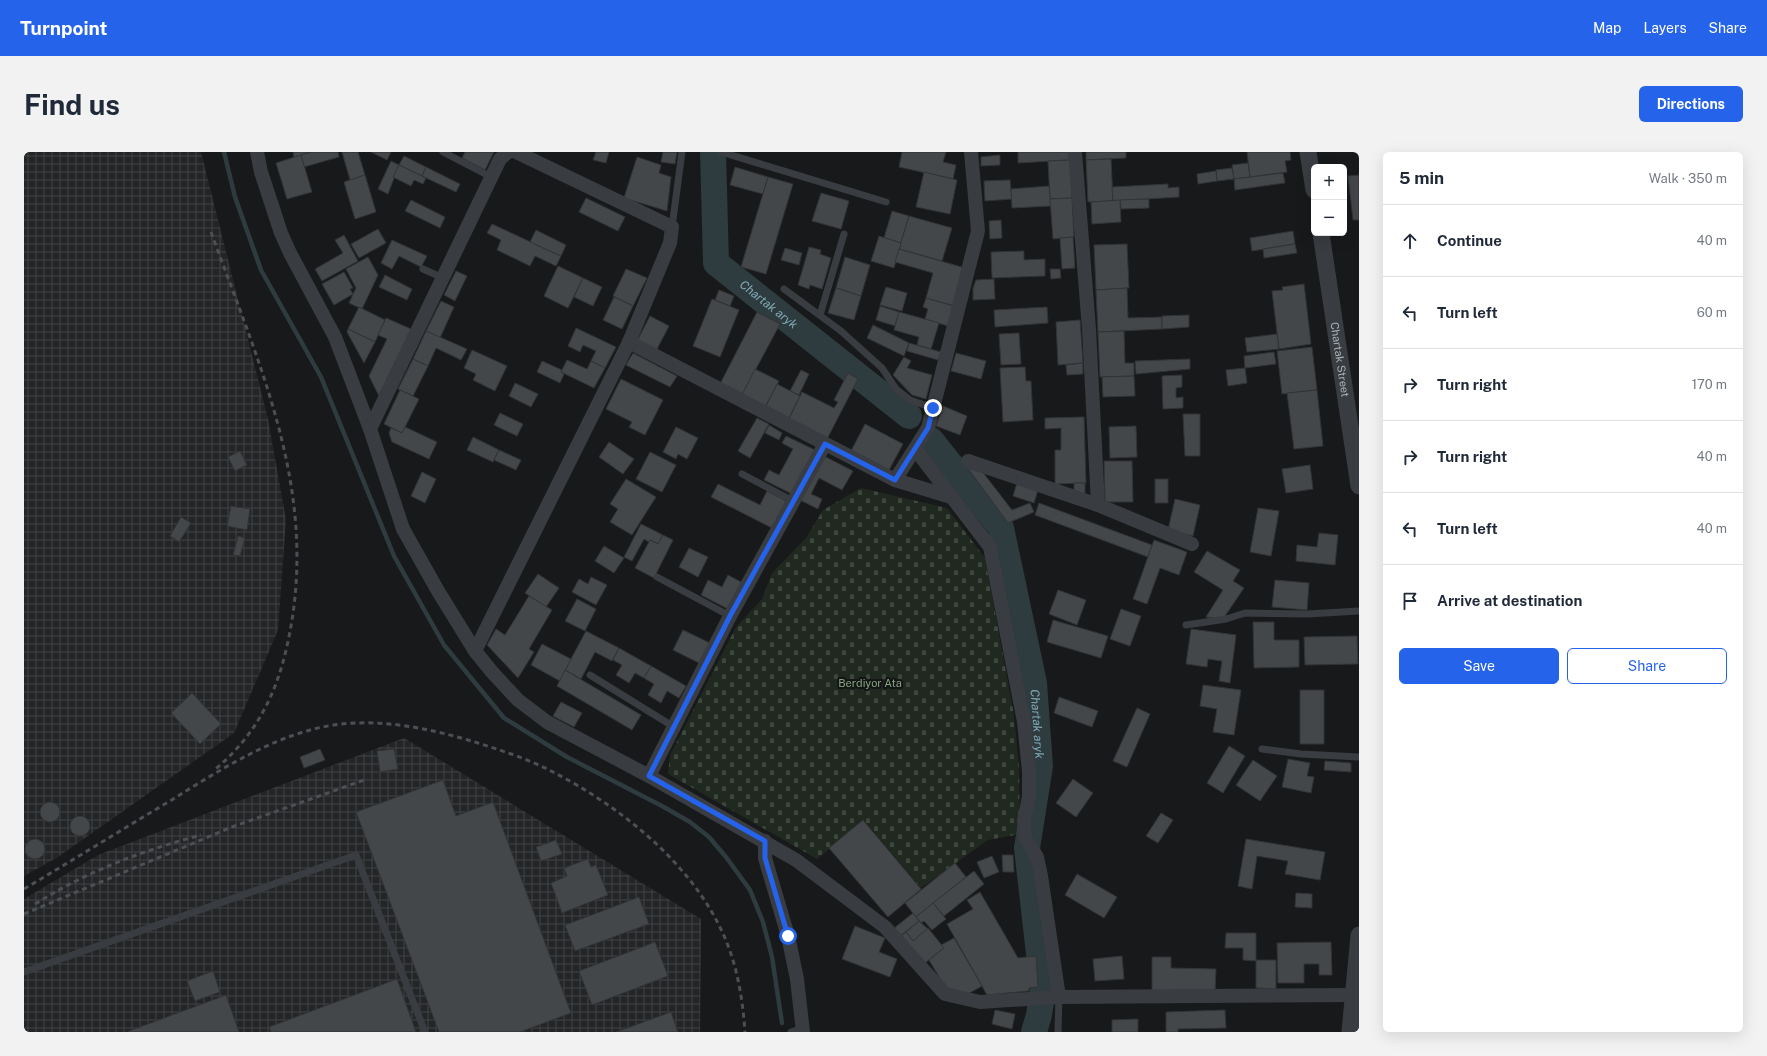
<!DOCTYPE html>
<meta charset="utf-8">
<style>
body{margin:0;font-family:"Public Sans",sans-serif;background:#f2f2f3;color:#1f2937}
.controls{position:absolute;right:12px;top:12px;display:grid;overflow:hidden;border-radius:6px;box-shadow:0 4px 16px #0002}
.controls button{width:36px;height:36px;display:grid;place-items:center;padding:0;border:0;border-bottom:1px solid #e0e1e3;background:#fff;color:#1f2937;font:20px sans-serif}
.stop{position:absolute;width:12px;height:12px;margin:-9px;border:3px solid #2563eb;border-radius:50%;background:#fff}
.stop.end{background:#2563eb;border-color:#fff;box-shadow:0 1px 4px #0008}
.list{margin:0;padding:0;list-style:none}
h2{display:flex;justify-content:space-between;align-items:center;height:52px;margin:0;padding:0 16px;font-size:17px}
h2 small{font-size:13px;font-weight:400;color:#747a83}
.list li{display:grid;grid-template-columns:26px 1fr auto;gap:12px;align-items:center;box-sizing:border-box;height:72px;padding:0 16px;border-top:1px solid #e0e1e3}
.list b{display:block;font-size:15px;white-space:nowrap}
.list em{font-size:13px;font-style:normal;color:#747a83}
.actions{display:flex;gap:8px;padding:12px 16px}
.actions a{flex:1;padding:9px 0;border:1px solid #2563eb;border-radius:6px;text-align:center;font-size:14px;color:#2563eb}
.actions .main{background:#2563eb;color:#fff}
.icon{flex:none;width:22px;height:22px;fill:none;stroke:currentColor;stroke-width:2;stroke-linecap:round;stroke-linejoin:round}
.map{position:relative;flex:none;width:1335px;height:880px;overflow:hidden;border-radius:6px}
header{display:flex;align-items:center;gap:24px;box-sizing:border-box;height:56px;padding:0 20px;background:#2563eb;color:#fff}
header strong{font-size:19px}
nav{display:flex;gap:22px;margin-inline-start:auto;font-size:14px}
.intro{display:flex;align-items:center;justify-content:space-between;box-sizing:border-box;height:96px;padding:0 24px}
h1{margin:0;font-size:28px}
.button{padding:10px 18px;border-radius:6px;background:#2563eb;color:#fff;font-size:14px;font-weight:700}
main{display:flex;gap:24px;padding:0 24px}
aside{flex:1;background:#fff;border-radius:6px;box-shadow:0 4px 16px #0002}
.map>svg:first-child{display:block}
</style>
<header>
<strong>Turnpoint</strong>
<nav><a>Map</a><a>Layers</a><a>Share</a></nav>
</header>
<div class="intro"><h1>Find us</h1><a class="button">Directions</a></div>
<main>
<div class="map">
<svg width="1335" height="880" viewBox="0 0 1335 880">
<defs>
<pattern id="industrial-grid" width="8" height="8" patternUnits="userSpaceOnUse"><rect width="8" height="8" fill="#242527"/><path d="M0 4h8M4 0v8" fill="none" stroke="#414244"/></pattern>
<pattern id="cemetery-stones" width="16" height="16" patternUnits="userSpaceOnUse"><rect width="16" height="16" fill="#202920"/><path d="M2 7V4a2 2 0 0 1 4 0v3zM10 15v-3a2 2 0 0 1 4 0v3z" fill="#3e463e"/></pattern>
</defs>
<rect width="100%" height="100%" fill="#18191a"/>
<g fill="url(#industrial-grid)">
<polygon points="0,0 177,0 244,267 262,368 254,478 210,581 34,705 0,724"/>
<polygon points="380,586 677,767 676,880 0,880 0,747 74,703"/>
</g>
<polygon fill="url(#cemetery-stones)" points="837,336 923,356 961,406 990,563 995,615 996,682 964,688 897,736 840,668 793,707 644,622 646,603 712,475 738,447 748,421 782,386 799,358"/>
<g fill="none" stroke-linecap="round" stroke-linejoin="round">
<polyline stroke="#2e3b3f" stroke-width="4.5" points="200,0 211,45 237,118 297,225 370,404 420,493 480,566 543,605 638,654 666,670 685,685 702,705 726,738 739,770 748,805 758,871"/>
<g stroke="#2e3b3f" stroke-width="26">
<path id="s1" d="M689 0 692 111 885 264"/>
<path id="s2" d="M907 288 977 376 1010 531 1016 614 1003 696 1019 837 1015 863 1010 880"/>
</g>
</g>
<g fill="#44474a" stroke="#323336">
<polygon points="269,0 288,0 270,6"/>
<polygon points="288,0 314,0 315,5 280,15 277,3"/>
<polygon points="318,0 334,0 341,23 326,28"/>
<polygon points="347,0 367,0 363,8"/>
<polygon points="441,0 470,0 461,18 438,6"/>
<polygon points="572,0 585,0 582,11 569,8"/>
<polygon points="639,0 653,0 651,12 637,10"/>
<polygon points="878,0 922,0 919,10 932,13 929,27 875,15"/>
<polygon points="994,0 1045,0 1046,8 994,11"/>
<polygon points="1062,0 1102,0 1102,6 1062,8"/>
<polygon points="1223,0 1266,0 1267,8 1261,9 1263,20 1226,25"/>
<polygon points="277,3 288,40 263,47 252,11"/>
<polygon points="976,3 976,13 957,14 957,5"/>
<polygon points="380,4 402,15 398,24 375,13"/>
<polygon points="613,5 637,13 635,21 647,25 643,59 600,46"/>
<polygon points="1087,7 1089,49 1064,50 1062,8"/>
<polygon points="1046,8 1048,46 1026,47 1024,9"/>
<polygon points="367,9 375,13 364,42 354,37"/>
<polygon points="1224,11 1226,25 1210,27 1208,13"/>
<polygon points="375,13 402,26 399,32 390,28 387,34 369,25"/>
<polygon points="402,15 436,32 432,40 398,24"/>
<polygon points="711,15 744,25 739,42 706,33"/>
<polygon points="1208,16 1210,27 1193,29 1192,18"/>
<polygon points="1192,19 1193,29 1174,32 1173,22"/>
<polygon points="900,20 933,28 926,62 892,55"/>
<polygon points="1259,21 1261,31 1211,38 1210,27"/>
<polygon points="341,23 352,60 331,67 320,30"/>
<polygon points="1335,23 1335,68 1329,68 1324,24"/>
<polygon points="744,25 769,32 742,122 717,115"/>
<polygon points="986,28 988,47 961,49 960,29"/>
<polygon points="1144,32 1144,36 1155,35 1155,45 1089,49 1088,35"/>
<polygon points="1025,34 1027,54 988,56 987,37"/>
<polygon points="797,41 825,49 817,77 788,69"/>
<polygon points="562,46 601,65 594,79 555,60"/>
<polygon points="1048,46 1050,85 1029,87 1026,47"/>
<polygon points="1125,47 1125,56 1097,57 1096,48"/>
<polygon points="387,48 421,65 416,76 381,59"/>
<polygon points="1096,48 1097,70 1068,72 1067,50"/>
<polygon points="868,59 885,64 877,91 860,86"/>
<polygon points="885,64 928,76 918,109 875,97"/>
<polygon points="977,68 978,86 966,87 965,69"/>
<polygon points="468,72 537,104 532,114 511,104 506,114 473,98 477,88 463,81"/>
<polygon points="354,77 362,91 335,106 327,92"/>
<polygon points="512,78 542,93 537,104 506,90"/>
<polygon points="1269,79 1271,92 1228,99 1226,86"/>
<polygon points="320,83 334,109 298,129 291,117 319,101 311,88"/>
<polygon points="855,84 877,91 870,116 847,109"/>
<polygon points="1049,85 1051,116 1038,117 1036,86"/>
<polygon points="368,88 403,104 397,115 375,104 368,117 357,111"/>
<polygon points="1103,92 1105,136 1072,138 1070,93"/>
<polygon points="1271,92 1273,101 1240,106 1239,97"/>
<polygon points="785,95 797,98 796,102 807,106 798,137 786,133 785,137 774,133"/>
<polygon points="761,96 778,101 775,113 757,108"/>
<polygon points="875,97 941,116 930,154 902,146 909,121 871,110"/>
<polygon points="1000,99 1000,108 1021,107 1021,124 968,126 967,100"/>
<polygon points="344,105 354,123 338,157 325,151 332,136 322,117"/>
<polygon points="821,105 846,113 837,144 812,136"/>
<polygon points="534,114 559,126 544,156 520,144"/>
<polygon points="602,117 623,126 609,154 589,144"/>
<polygon points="1026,117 1036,117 1037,126 1027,127"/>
<polygon points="432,119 443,124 431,149 420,143"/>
<polygon points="320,120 329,136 326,137 329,142 310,153 298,132"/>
<polygon points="361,123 388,137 383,148 355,135"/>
<polygon points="559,126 578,135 569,154 550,145"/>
<polygon points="970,127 971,147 949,148 949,136 952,128"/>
<polygon points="1280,132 1287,192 1255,197 1248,139 1259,138 1258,135"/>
<polygon points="862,135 883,141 878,159 856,153"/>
<polygon points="812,136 837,144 830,168 804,161"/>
<polygon points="1103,136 1104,166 1138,165 1138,177 1074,180 1072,138"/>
<polygon points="695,138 710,144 706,154 691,148"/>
<polygon points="590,145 609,154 598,177 579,168"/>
<polygon points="902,146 930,154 924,174 901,167 904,157 899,155"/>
<polygon points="688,147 715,158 696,205 669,194"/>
<polygon points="417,149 430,155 416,186 402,179"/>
<polygon points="856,154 875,160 871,174 852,168"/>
<polygon points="335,155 361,168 351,190 324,177"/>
<polygon points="1023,155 1024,171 971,175 970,158"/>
<polygon points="733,160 756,172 718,243 696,232"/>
<polygon points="875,160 915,171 907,197 893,193 895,185 870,178"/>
<polygon points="1165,163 1165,175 1138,177 1138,164"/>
<polygon points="626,164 645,174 632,199 613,189"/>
<polygon points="362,166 387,177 355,244 345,224 363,187 354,183"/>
<polygon points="1056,168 1059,211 1034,213 1032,170"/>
<polygon points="849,173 885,191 880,204 843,186"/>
<polygon points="552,176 592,195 581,216 567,209 572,199 559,193 556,200 544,194"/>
<polygon points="324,177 351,190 340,211 323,180"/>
<polygon points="402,179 443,197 437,208 412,196 404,214 389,207"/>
<polygon points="1100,179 1101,211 1110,211 1110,224 1076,225 1074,180"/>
<polygon points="995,181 997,212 977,213 975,182"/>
<polygon points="1253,182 1255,197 1223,200 1221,186"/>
<polygon points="885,191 917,200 914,208 883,199"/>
<polygon points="1288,195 1293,238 1258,242 1253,199"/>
<polygon points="448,198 483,214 471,239 449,228 452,222 440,216"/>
<polygon points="1250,200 1252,212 1221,216 1220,204"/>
<polygon points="609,201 653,224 646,235 602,213"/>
<polygon points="932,201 962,209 957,227 927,219"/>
<polygon points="880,205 887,209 883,216 908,223 902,247 888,243 869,223"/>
<polygon points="389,207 404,214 389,244 374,237"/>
<polygon points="1166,207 1166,217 1112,222 1111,209"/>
<polygon points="543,208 563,217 567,209 581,216 570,236 537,220"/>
<polygon points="518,209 538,218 537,220 540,222 536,231 513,220"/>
<polygon points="1059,211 1059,222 1043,223 1042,213"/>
<polygon points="1001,215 1002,229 1007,229 1009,268 979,270 976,216"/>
<polygon points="1221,216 1223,231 1204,234 1202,218"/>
<polygon points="731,217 755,229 741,255 718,243"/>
<polygon points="777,218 785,222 775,243 766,239"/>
<polygon points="824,221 834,227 802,289 764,269 778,240 810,256 814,250 810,248"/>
<polygon points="1158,223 1158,235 1152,236 1152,246 1159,245 1159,256 1139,257 1138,224"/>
<polygon points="1110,224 1111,244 1079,245 1078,225"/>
<polygon points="597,227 639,248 621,283 605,275 608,270 582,257"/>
<polygon points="491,231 514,242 507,255 485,244"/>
<polygon points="753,232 776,244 763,270 740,258"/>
<polygon points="376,238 395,247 378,281 360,272"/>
<polygon points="1293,238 1299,294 1270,297 1263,241"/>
<polygon points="919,254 943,264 936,283 912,274"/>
<polygon points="476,261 499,272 493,284 470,273"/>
<polygon points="1159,262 1176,262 1176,304 1161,304"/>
<polygon points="1060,265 1062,331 1031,332 1031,298 1037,298 1037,276 1021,277 1021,266"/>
<polygon points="733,266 745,272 726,306 714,299"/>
<polygon points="841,272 879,292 865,318 826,301"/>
<polygon points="745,273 758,281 755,288 741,281"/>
<polygon points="1112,274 1113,305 1086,306 1085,275"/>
<polygon points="381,275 413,290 405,307 368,290 365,281 367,276 378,281"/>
<polygon points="652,275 674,286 663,307 654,302 652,307 639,300"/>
<polygon points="762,284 791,298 768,342 740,328 745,318 755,323 769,297 758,291"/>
<polygon points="449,285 475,298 469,310 443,298"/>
<polygon points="585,290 610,307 599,322 575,305"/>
<polygon points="475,298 497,308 492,318 470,308"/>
<polygon points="216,299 223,313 211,319 204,305"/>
<polygon points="626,300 652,313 638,340 612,327"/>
<polygon points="798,303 829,319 818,338 795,326 787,342 798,347 794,357 774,347"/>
<polygon points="1080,309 1108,309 1109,350 1081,350"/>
<polygon points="1286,313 1289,337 1262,341 1258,317"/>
<polygon points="943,315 957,318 988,358 1006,351 1010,360 984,371"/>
<polygon points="398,320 412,327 401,351 387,344"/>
<polygon points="602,327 632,345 608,383 586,370 594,357 586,352"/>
<rect x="1131" y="327" width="13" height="24"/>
<polygon points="993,331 1014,338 1010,351 989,344"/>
<rect x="1050" y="331" width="11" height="12"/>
<polygon points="694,332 736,353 743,339 764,350 750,377 687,345"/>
<polygon points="1151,347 1176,353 1169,384 1144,378"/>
<polygon points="1015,351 1128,393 1124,405 1011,363"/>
<polygon points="207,354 226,357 223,378 203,374"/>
<polygon points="1234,356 1255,359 1247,404 1226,400"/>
<polygon points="157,365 167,371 155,390 146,384"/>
<polygon points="617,372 639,383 634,392 626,388 625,390 620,387 608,409 600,405"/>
<polygon points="1295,381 1314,383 1311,413 1272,409 1273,393 1293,395"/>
<polygon points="639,383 649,388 630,426 611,416 626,388 634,392"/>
<polygon points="214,384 221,386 216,404 209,403"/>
<polygon points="1130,388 1163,400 1155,423 1136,416 1123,452 1109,447"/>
<polygon points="580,394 600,406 590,421 571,409"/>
<polygon points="665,396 684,405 674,425 655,415"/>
<polygon points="1183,399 1216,418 1209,429 1220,436 1199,467 1182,465 1199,438 1170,420"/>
<polygon points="514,422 535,436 522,455 501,441"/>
<polygon points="704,423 717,430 704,457 677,443 684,428 698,435"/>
<polygon points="567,425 583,433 572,453 548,440 555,427 564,432"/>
<polygon points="1251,428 1285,431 1283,458 1248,455"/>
<polygon points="1034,438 1062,448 1053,473 1025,462"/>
<polygon points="505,444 528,458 505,497 510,500 494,526 463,493 472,477 481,483"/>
<polygon points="553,447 572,457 561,479 541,469"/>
<polygon points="1097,457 1117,464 1106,494 1086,487"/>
<polygon points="1029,468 1084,484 1077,506 1023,490"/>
<polygon points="1229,470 1250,470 1250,488 1275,488 1275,515 1230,516"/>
<polygon points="1167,477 1212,483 1206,531 1195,529 1198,509 1184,507 1183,515 1162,512"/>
<polygon points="659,478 686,491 675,511 649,498"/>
<polygon points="562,479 595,496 588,509 571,500 557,527 541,518"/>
<polygon points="1333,484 1334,512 1281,513 1280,485"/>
<polygon points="518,492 547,507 536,529 507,513"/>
<polygon points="595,496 627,514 620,526 611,521 605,531 592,523 598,513 589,508"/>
<polygon points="627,514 662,534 655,546 643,539 637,551 624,543 630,532 620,526"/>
<polygon points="541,518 617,563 608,578 533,534"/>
<polygon points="1179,533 1217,538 1210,583 1189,580 1193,557 1176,554"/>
<rect x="1276" y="538" width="24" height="54"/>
<polygon points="168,541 197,572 176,592 147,561"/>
<polygon points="1035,545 1074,559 1068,575 1030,561"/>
<polygon points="537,550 558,561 550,575 529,564"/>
<polygon points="1113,556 1126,562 1103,615 1089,609"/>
<polygon points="1205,594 1221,604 1199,641 1183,631"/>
<polygon points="296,597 301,608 280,616 276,605"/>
<polygon points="370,597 374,617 356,620 353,599"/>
<polygon points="1264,607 1286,611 1283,624 1290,625 1287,641 1258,635"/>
<polygon points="1229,608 1253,624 1236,649 1212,633"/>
<polygon points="1301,609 1327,611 1327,620 1300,618"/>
<polygon points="1049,627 1069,641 1052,665 1032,651"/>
<polygon points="419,628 432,664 469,650 547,861 496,880 415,880 332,660"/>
<circle cx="26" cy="660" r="10"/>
<polygon points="1137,661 1149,668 1134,691 1122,684"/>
<circle cx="56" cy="674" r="10"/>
<polygon points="839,668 897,737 864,765 805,696"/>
<polygon points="1222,687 1301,700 1296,728 1261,722 1264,709 1233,704 1228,737 1214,734"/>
<circle cx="11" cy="697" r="10"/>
<polygon points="532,688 538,702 517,709 512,695"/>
<polygon points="978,703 989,703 990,720 979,720"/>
<polygon points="968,704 975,720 960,726 953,710"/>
<polygon points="564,707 567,715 572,713 584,743 538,761 527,731 543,724 540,716"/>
<polygon points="931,711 942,725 892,765 881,751"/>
<polygon points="950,719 960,732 920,764 909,751"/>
<polygon points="1053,722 1093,745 1080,766 1041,743"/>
<polygon points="956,740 994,806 1012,804 1014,835 1005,836 1005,839 963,843 923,772 949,757 943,748"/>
<polygon points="1272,741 1288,742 1288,756 1271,755"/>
<polygon points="615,745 625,772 551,799 541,773"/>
<polygon points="909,751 922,767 908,778 900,769 897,771 892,765"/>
<polygon points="889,761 895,769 875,785 869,777"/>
<polygon points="895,769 904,777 889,789 882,780"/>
<polygon points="831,774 861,786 855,800 873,807 866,825 818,807"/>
<polygon points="904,776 920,796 901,811 877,784 882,780 889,789"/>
<polygon points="1202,781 1232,781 1232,809 1219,808 1219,796 1201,796"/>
<polygon points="930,786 958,834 940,844 924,840 905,808 920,796 917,793"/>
<polygon points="631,790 644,824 568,853 555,819"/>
<polygon points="1307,790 1308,823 1295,823 1295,812 1280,812 1280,831 1254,831 1253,791"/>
<polygon points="1098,804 1100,827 1071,829 1069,807"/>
<polygon points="1128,805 1147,805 1147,816 1192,817 1191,841 1128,840"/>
<polygon points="1232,808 1252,808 1252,837 1232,836"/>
<polygon points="189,819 196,840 171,849 163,829"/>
<polygon points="373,827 392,880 247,880 245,875"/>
<polygon points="202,843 215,880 105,880 105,879"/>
<polygon points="971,858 991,862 988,877 968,872"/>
<polygon points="1201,858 1202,876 1154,877 1154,880 1142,880 1142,860"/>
<polygon points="647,860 654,880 592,880"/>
<polygon points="1114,867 1114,880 1088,880 1088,868"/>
</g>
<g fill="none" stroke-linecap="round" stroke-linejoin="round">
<g stroke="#393c40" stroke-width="7">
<polyline points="419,0 467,25"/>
<polyline points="697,0 862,50"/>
<polyline points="648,75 658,0"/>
<polyline points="399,117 419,126"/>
<polyline points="760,137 817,179 858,216 872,237 886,248 909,256"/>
<polyline points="796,163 820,82"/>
<polyline points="718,322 769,349"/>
<polyline points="633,425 706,464"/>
<polyline points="1162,473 1202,467 1221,461 1284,462 1335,459"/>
<polyline points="566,523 650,575"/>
<polyline points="1238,597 1277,602 1335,605"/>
<polyline points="0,820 332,703 401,880"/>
<polyline points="767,880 779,876"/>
<polyline points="1034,880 1035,845"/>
</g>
<g stroke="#393c40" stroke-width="14">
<polyline points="233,0 237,20 257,81 266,101 311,185 346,277 379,377 414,439 451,499 468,520 494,548 523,570 625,624 772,708 861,775 921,842 956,850 1035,845 1329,843"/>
<polyline points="1051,0 1065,177 1074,353"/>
<polyline points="605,190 871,328 904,276 954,79 947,0"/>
<polyline points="346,277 476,7 484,0"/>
<polyline points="891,297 966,395 1000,570 1005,620 1005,645 1000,669 1001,686 1013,705 1017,724 1035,845"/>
<polyline points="944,309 1074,353 1168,392"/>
<polyline points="871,328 927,345"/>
<polyline points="451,499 605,190 646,91 648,75 492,0"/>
<polyline points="625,624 706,464 801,292"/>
<polyline points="741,689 741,706 764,784 773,827 779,880"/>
</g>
<g stroke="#393c40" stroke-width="17">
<polyline points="1284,0 1290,38"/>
<path id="s3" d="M1297 81 1335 334"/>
<polyline points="1326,880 1335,783"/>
</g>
<g stroke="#4c5055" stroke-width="3" stroke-dasharray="5 4" stroke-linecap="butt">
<path d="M187 80C237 218 297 344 263 494 252 544 230 586 189 619"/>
<path d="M0 737C49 708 97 678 146 649 191 621 239 590 290 577 344 563 402 575 454 591 479 599 504 607 527 619 600 656 678 719 706 799 715 825 719 852 721 880"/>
<path d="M11 752C64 719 117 699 177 683"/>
<polyline points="0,762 208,675 343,627"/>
</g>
</g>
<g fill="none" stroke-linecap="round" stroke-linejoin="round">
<polyline stroke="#2563eb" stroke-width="5" points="764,784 741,706 741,689 625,624 706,464 801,292 871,328 904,276 909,256"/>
</g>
<g text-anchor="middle" stroke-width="4" stroke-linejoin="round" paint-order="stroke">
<g font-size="11" fill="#aab3ba" stroke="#131415">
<text dy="4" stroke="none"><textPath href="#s3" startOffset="128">Chartak Street</textPath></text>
</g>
<g font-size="11" fill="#87a681" stroke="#131415">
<text x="846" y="535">Berdiyor Ata</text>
</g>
<g font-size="12" font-style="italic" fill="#81a9b6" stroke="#131415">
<text dy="4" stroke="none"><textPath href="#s1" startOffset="178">Chartak aryk</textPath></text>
<text dy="4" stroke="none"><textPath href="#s2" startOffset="312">Chartak aryk</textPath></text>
</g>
</g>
</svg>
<div class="controls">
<button>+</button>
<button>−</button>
</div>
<div class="stop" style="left:764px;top:784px"></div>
<div class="stop end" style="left:909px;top:256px"></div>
</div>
<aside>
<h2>5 min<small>Walk · 350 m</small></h2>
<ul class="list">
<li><svg class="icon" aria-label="ahead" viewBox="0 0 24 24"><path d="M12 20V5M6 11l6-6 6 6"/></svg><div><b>Continue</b></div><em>40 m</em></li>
<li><svg class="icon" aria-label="left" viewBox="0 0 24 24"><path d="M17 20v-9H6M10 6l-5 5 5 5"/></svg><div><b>Turn left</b></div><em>60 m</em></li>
<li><svg class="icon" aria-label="right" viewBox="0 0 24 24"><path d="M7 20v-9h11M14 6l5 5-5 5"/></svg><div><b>Turn right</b></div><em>170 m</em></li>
<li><svg class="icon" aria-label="right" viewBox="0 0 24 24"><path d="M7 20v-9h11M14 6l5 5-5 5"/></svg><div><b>Turn right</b></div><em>40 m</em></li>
<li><svg class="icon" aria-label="left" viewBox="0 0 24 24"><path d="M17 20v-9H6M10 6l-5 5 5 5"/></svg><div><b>Turn left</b></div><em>40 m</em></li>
<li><svg class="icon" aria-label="arrive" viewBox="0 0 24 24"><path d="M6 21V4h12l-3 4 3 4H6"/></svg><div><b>Arrive at destination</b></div></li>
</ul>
<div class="actions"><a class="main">Save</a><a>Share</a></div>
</aside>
</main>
